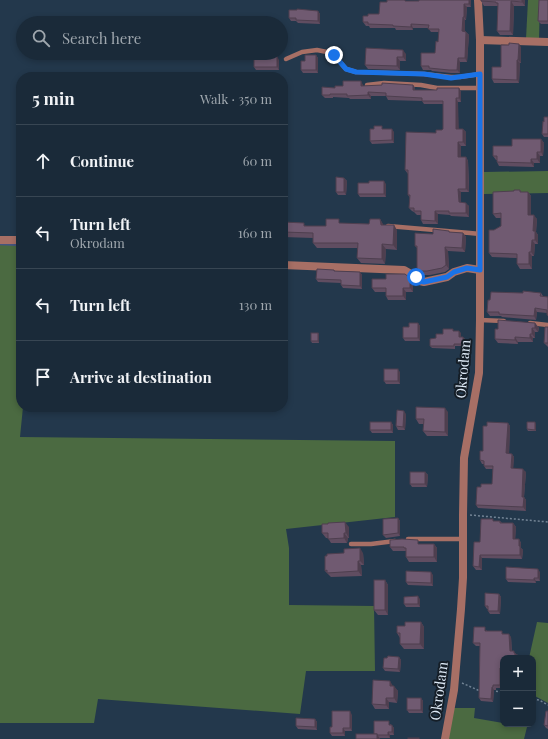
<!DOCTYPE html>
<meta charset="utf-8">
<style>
body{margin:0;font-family:"Playfair Display",serif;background:#273644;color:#f1f3f6}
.controls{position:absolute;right:12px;bottom:12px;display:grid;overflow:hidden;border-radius:8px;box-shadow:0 2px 6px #0003}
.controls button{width:36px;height:36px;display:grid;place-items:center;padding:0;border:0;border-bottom:1px solid #384653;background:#1a2a39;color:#f1f3f6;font:20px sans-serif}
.stop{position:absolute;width:12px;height:12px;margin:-9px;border:3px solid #1a73e8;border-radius:50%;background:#fff}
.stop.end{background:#1a73e8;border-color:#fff;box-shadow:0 1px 4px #0008}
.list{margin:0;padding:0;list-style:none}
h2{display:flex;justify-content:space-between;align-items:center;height:52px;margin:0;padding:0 16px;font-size:17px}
h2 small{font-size:13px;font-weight:400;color:#9fa7ae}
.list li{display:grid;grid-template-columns:26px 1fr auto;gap:12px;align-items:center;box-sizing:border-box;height:72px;padding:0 16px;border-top:1px solid #384653}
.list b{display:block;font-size:15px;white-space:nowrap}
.list p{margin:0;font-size:13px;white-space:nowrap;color:#9fa7ae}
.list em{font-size:13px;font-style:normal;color:#9fa7ae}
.icon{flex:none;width:22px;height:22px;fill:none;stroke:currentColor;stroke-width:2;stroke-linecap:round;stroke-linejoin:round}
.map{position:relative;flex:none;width:548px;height:739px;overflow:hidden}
.search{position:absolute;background:#1a2a39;box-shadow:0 2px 6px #0003;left:16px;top:16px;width:272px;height:44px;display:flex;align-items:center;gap:10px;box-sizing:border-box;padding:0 14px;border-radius:22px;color:#9fa7ae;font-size:15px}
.panel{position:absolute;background:#1a2a39;box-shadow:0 2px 6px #0003;left:16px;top:72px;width:272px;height:340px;border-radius:16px}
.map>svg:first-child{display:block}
</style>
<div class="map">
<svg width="548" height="739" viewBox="0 0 548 739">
<rect width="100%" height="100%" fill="#23384c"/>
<g fill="#4b6a41">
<polygon points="528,0 540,0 539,40 526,39"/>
<polygon points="548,171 548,193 484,194 484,172"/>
<polygon points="0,244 21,245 21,407 23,407 20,437 395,441 395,517 286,529 289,548 289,605 374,606 375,671 306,671 300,714 98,699 94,723 0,723"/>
<polygon points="537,622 548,623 548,703 533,695 533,658 529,658"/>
<polygon points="454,708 475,708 474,718 503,723 503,724 510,724 527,727 524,739 448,739"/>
</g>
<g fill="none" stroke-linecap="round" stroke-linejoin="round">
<polyline stroke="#45557f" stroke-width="2.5" points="0,244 21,245"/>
<g stroke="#738495" stroke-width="1.5" stroke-dasharray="2 2" stroke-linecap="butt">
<polyline points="470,515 548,522"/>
<polyline points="462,683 480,691"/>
<polyline points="492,691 503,692"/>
<polyline points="533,699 539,700 548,705"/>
</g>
<g stroke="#a76f65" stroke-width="4.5">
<polyline points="286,59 302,52 317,50 327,52 334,55 346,69 356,72 424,74 451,77 460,77 480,74"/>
<polyline points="367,85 384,83 421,85 437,88 480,88"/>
<polyline points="388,226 470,233 480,234"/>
<polyline points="480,320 504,321"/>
<polyline points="530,323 548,325"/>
<polyline points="408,539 463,539"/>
<polyline points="351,544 371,544 395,541"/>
</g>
<g stroke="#a76f65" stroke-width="8">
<polyline points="480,40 548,42"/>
<polyline points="0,240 21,240"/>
<polyline points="283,265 404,270 416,277 420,281 424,282 447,277 454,272 467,268 480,270"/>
<polyline points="445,739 454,690 461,609 463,578 463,515 464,458 479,373 480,320 480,40 478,0"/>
</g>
</g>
<g fill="#604d61">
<polygon points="471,0 471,7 467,7 466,20 465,20 465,31 469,35 467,62 460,62 460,73 451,73 432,71 431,70 423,70 421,66 435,53 438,42 439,32 431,32 428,28 413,28 413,30 396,30 395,28 370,28 369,26 366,26 363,22 368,16 379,14 387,2 407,1"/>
<polygon points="481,0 525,0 525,6 514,6 513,35 500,35 497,31 498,6 484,6 481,1"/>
<polygon points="548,0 548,24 541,24 538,21"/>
<polygon points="318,11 320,14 320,24 298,23 296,21 291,21 289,18"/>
<polygon points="521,47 521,63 520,63 519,83 494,83 492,79"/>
<polygon points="260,54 262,57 279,60 279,70 256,70 254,67"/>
<polygon points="406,54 406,61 400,61 400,70 368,69 365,65"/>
<polygon points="316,55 318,58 318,73 303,73 301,70 305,61"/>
<polygon points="361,81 363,86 413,85 415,88 415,90 437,90 459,88 461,92 461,102 458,102 458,129 463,129 466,132 466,146 461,146 461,157 466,157 468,161 469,182 469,192 461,192 461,202 469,206 469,217 451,216 450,215 438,214 438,224 423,224 421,220 421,215 417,215 414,212 412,211 409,208 410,198 408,195 408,174 405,170 436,133 443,129 443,104 424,104 422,101 388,100 386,96 371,96 371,99 350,99 349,98 333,97 333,98 325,98 322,95 335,88"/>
<polygon points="548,117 548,137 544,137 542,134 544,122"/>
<polygon points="384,129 394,132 394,143 372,144 370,141"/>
<polygon points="541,139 544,143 543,156 540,156 540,163 534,163 534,167 499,166 497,162 497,160 496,160 493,156 512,146"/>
<polygon points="344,178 347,181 346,195 338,195 336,192"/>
<polygon points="369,183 386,184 386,197 360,197 358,194"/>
<polygon points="520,190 521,192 528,192 531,196 531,215 537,219 536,232 538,235 538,244 535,244 534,256 532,256 532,269 520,269 517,264 517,258 492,257 489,253 494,230 501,226 501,218 496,218 493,214 514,191"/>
<polygon points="380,219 383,225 397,230 397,250 386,249 385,264 361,263 357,258 357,248 317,248 313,243 313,238 283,237 283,222 307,226 326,226 342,223 369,224"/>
<polygon points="450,232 463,233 466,237 465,252 448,251 449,269 445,272 430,275 422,275 417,268 417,248 415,246 433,234"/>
<polygon points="334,270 335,271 360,272 362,275 362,289 343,288 341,285 341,283 318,282 316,279"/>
<polygon points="413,282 413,292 406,292 406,300 388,300 386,296 386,292 375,292 372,288"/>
<polygon points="523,293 541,293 543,296 548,297 548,316 547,315 547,313 537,312 536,320 502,317 501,316 490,316 487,312 490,300"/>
<polygon points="418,323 420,326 420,341 405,341 403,338"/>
<polygon points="535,323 539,328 538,332 535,332 535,338 533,338 533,342 518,342 518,344 498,343 495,339 498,329"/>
<polygon points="548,327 548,347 544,343"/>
<polygon points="454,331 461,333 461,337 465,339 465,346 455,346 455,349 432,348 430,346 436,338 443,334"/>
<polygon points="318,333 319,334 319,343 312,343 311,341"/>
<polygon points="400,372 400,384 386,384 384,381"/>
<polygon points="448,412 448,436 427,436 423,431 424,424 419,424 416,419"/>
<polygon points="406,414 405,430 398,430 396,426"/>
<polygon points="391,422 393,425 393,433 372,433 370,430"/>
<polygon points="508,423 510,426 509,454 512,454 514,457 513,468 526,472 524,497 526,500 526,511 478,508 476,505 481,487 492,484 493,469 486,469 484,466 484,464 482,464 480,460 483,451 487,426"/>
<polygon points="536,424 536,431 528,431 527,429"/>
<polygon points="425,472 428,475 427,487 412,487 410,484"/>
<polygon points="398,518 400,521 400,536 386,538 383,535"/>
<polygon points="495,521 500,521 502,523 513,523 516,527 515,539 519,539 521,543 521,548 523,550 522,559 482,558 482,570 476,570 473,566"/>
<polygon points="349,527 349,538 348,538 347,543 331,543 328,538 326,538 322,533"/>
<polygon points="421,544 434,544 437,548 437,562 409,562 406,557 406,551 393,551 390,547"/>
<polygon points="363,553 364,565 361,565 362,576 331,577 325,571"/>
<polygon points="540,572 540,581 536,581 536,583 508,582 506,579"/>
<polygon points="433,575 433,586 408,585 406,582"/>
<polygon points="385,580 388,585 388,615 378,615 374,610"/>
<polygon points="499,594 501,597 500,614 490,614 488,611 488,609 487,609 485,606"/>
<polygon points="420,599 420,607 406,607 404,604"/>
<polygon points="421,622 424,627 424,649 404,649 400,644 400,638 397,633 405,626"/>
<polygon points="487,630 487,631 505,634 511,637 512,651 515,653 520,658 503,658 502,688 496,688 496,690 494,690 493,702 481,701 479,698 480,646 476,646 473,643"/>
<polygon points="399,657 401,660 400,672 385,671 383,668 387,658"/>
<polygon points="393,686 398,691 397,703 389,702 389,709 375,709 372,704"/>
<polygon points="421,698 423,701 423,713 409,713 407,710"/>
<polygon points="548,711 548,729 546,728 544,725"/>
<polygon points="352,715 352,731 345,731 345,736 332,736 330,733 332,727"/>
<polygon points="315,719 317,722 317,730 298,729 296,726"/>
<polygon points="391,724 391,725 394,728 394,735 390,735 390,738 380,738 380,739 374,734"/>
</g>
<g fill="#4e3f4f">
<polygon points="469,0 471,0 471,7 469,4"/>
<polygon points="522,0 525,0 525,6 522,2"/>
<polygon points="511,1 514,6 513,35 510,31"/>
<polygon points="464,4 467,7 466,20 464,17"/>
<polygon points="318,11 320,14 320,24 318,21"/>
<polygon points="463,17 465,20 465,35 462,31"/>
<polygon points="411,24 413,28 413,30 411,27"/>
<polygon points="466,32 469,35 467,62 465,58"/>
<polygon points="519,44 521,47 521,63 518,60"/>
<polygon points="403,50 406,54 406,61 403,57"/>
<polygon points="316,55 318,58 318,73 316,70"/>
<polygon points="277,56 279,60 279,70 277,67"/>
<polygon points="397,57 400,61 400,70 397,66"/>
<polygon points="458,58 460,62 460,73 457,70"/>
<polygon points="517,60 520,63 519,83 517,80"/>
<polygon points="361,81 363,85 363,90 361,86"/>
<polygon points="413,85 415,88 415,94 413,90"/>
<polygon points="459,88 461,92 461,102 459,98"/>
<polygon points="368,92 371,96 371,99 368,95"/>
<polygon points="456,98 458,102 459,132 456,129"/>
<polygon points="392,129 394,132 394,143 392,140"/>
<polygon points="463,129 466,132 466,146 463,142"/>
<polygon points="541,139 544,143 543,156 541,152"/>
<polygon points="458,142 461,146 461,161 458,157"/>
<polygon points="537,152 540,156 540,163 537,159"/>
<polygon points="466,157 468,161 469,192 466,189"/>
<polygon points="531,159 534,163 534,167 531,163"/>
<polygon points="344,178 347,181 346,195 344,192"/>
<polygon points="384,181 386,184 386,197 384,194"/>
<polygon points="458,189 461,192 461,205 459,202"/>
<polygon points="528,192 531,196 531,219 528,215"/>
<polygon points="466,203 469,206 469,217 466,213"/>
<polygon points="435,211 438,214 438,224 435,221"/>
<polygon points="534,215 537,219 536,232 538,235 538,244 535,240 533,231"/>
<polygon points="380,219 383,224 384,230 381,225"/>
<polygon points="394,225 397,230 397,250 393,245"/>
<polygon points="463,233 466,237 465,252 462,248"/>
<polygon points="532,240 535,244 534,256 531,252"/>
<polygon points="382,244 386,249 385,264 382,259"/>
<polygon points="445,247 448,251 449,269 446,265"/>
<polygon points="529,252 532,256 532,269 529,264"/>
<polygon points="360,272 362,275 362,289 360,286"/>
<polygon points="410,278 413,282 413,292 410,288"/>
<polygon points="403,288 406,292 406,300 403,296"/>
<polygon points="535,308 537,312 536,320 534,316"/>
<polygon points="418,323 420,326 420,341 418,338"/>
<polygon points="535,323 539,328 538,332 535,328"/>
<polygon points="532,328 535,332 535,338 532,334"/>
<polygon points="459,331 461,333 461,339 459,337"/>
<polygon points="318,333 319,334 319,343 318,341"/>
<polygon points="530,334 533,338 533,342 530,338"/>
<polygon points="463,337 465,339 465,346 463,344"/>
<polygon points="515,337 518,342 518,344 515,340"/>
<polygon points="398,369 400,372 400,384 398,381"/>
<polygon points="445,408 448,412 448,436 445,432"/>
<polygon points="404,411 406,414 405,430 403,427"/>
<polygon points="391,422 393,425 393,433 391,430"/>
<polygon points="535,422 536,424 536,431 535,430"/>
<polygon points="508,423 510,426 509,456 506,453"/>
<polygon points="512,454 514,457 513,471 511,468"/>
<polygon points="523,469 526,472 524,497 526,500 526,511 523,507 522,497"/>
<polygon points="425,472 428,475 427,487 425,484"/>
<polygon points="398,518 400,521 400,536 398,533"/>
<polygon points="345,522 349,527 349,538 346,533"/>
<polygon points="513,523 516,527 515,543 513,539"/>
<polygon points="344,533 348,538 347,543 344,538"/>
<polygon points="519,539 521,543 521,548 523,550 522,559 520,555 519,546"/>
<polygon points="434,544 437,548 437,562 434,557"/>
<polygon points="360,548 363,553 364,565 360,561"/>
<polygon points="480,555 482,558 482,570 479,567"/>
<polygon points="358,561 361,565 362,576 358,571"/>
<polygon points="538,569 540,572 540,581 538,578"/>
<polygon points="431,572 433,575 433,586 431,583"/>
<polygon points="534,578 536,581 536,583 534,580"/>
<polygon points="385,580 388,585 388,615 385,610"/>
<polygon points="499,594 501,597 500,614 498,611"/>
<polygon points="418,596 420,599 420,607 418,604"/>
<polygon points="421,622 424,627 424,649 420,644"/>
<polygon points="509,634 511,637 512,654 510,651"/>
<polygon points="399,657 401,660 400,672 398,669"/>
<polygon points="500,668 502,671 502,688 500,685"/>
<polygon points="390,681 393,686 390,686"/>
<polygon points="394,686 398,691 397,703 394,698"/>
<polygon points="492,687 494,690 493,702 491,699"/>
<polygon points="386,698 389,702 389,709 386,705"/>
<polygon points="421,698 423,701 423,713 421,710"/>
<polygon points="350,711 352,715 352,731 350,728"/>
<polygon points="315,719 317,722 317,730 315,727"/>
<polygon points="392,725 394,728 394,735 392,732"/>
<polygon points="343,728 345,731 345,736 343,733"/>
<polygon points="388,732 390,735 390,738 388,735"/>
<polygon points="377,734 380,739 377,739"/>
</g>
<g fill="#705a71" stroke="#4e3f4f">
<polygon points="387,0 405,0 405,1 419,1 419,0 469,0 469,4 464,4 464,17 463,17 462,31 466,32 465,58 458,58 457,70 449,70 429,68 429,66 421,66 421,53 435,53 436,41 438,42 439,29 428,29 429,25 411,24 411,27 393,26 393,25 368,24 368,22 363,22 363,16 368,16 368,14 379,14 380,2 387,2"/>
<polygon points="481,0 522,0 522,2 511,1 510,31 497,31 498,3 496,3 496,2 481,1"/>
<polygon points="539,0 548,0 548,21 538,21"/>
<polygon points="297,9 318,11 318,21 296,20 296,18 289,18 289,10 297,10"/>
<polygon points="509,43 519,44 518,60 517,60 517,80 492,79 492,67 501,67 501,45 509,45"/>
<polygon points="366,48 403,50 403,57 397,57 397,66 365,65"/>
<polygon points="254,54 260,54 260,57 277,56 277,67 254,67"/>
<polygon points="305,55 316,55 316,70 301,70 301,61 305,61"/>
<polygon points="343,81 361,81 361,86 382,85 382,83 413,85 413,90 437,90 437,88 459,88 459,98 456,98 456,129 463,129 463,142 458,142 458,157 466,157 466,189 458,189 459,202 466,203 466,213 449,213 449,211 435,211 435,221 421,220 421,211 414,211 414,208 409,208 410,195 408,195 408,170 405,170 406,132 436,133 436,130 442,130 443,129 443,101 422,101 422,98 386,96 386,93 368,92 368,95 347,96 347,94 330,94 330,95 322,95 322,87 335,88 335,86 343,86"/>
<polygon points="544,117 548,117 548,134 542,134 543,121 544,122"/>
<polygon points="374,126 382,126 382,129 392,129 392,140 370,141 370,129 374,129"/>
<polygon points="512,139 541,139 541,152 537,152 537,159 531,159 531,163 497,162 497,156 493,156 493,146 512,146"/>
<polygon points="336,177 344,178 344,192 336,192"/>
<polygon points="369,181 384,181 384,194 358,194 358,183 369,183"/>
<polygon points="514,190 520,190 520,192 528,192 528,215 534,215 533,231 535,231 535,240 532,240 531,252 529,252 529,264 517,264 517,254 489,253 489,230 494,230 501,226 501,213 493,214 493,192 514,191"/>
<polygon points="326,219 339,219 339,223 369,224 370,219 380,219 381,225 394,225 393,245 382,244 382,259 357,258 358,243 313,243 313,233 283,232 283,222 304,223 304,226 326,226"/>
<polygon points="433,229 449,231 449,232 463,233 462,248 445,247 446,265 442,268 427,271 419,271 417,268 417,246 415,246 415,233 433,234"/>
<polygon points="317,269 334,270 334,271 360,272 360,286 341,285 341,280 316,279"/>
<polygon points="386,274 405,274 410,278 410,288 403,288 403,296 386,296 386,288 372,288 372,279 386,279"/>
<polygon points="523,291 541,293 540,296 548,297 548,315 547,315 547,310 535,308 534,316 499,314 499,312 487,312 488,300 490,300 491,292 523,293"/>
<polygon points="498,320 535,323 535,328 532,328 532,334 530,334 530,338 515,337 515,340 495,339 495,329 498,329"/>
<polygon points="409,323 418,323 418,338 403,338 403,327 409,327"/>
<polygon points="545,327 548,327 548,343 544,343"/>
<polygon points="443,329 453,329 453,331 459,331 459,337 463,337 463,344 454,344 454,346 430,346 430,339 436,338 436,334 443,334"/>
<rect x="311" y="333" width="7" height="8"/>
<rect x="384" y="369" width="14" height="12"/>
<polygon points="416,407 445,408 445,432 423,431 424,419 416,419"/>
<polygon points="397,410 404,411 403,427 396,426"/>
<rect x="370" y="422" width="21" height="8"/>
<polygon points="487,422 508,423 506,453 512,454 511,468 523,469 522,497 524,497 523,507 476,505 477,487 481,487 481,484 492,484 493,466 484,466 484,461 480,460 480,451 483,451 483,426 487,426"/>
<polygon points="527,422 535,422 535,430 527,429"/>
<rect x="410" y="472" width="15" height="12"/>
<polygon points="398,518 398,533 383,535 383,519"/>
<polygon points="481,519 493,519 493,521 500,521 500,523 513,523 513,539 519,539 519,546 520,546 520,555 480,555 479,567 473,566 474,542 480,542"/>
<polygon points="345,522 346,533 344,533 344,538 328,539 328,533 322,533 322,524 328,524 328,523"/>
<polygon points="402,539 418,540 418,544 434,544 434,557 406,557 406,548 404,548 404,547 390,547 390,540"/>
<polygon points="360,548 360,561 358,561 358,571 327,573 327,570 325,571 325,556 327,556 327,554 344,553 344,549"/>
<polygon points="506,567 538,569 538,578 534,578 534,580 506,579"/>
<polygon points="406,571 431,572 431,583 406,582"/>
<rect x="374" y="580" width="11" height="30"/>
<polygon points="485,593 499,594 498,611 488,611 488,606 485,606"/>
<polygon points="418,596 418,604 404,604 404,597"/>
<polygon points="405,622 421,622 420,644 400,644 400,633 397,633 397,626 405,626"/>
<polygon points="474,627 485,627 485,631 502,631 502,634 509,634 510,651 514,651 514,653 515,653 515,655 518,655 518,658 503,658 503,668 500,668 500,685 493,685 493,687 492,687 491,699 479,698 480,643 473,643"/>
<polygon points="388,656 399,657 398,669 383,668 384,658 387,658"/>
<polygon points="373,680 390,681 390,686 394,686 394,698 386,698 386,705 372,704"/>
<rect x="407" y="698" width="14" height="12"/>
<polygon points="332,711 350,711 350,728 343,728 343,733 330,733 330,727 332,727"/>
<polygon points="546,711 548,711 548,726 544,725"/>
<polygon points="296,718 315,719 315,727 296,726"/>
<polygon points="374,721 389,721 389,725 392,725 392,732 388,732 388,735 377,735 377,734 374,734"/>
<rect x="356" y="734" width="21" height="5"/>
<rect x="408" y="738" width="11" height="1"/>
</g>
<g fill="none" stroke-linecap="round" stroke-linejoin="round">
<polyline stroke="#1a73e8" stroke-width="5" points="334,55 346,69 356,72 424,74 451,78 480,74 480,270 467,268 454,272 447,277 424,282 420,281 416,277"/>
</g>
<g text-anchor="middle" stroke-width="4" stroke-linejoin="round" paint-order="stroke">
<g font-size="14" fill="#deeaf7" stroke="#151e27">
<text transform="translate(463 369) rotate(-85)" y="5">Okrodam</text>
<text transform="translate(439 691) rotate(-82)" y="5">Okrodam</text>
</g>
</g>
</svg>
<div class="controls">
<button>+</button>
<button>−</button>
</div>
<div class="stop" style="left:416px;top:277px"></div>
<div class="stop end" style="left:334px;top:55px"></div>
<div class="search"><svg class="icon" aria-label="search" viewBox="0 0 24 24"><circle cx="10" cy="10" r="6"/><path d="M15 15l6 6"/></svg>Search here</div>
<section class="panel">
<h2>5 min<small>Walk · 350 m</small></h2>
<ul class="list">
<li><svg class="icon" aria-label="ahead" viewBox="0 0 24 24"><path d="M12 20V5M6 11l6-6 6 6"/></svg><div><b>Continue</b></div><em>60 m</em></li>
<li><svg class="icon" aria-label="left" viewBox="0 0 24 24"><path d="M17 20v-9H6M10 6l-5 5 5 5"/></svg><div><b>Turn left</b><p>Okrodam</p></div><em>160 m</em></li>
<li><svg class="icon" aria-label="left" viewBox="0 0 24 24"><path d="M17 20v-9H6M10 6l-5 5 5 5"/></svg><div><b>Turn left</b></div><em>130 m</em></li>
<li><svg class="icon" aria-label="arrive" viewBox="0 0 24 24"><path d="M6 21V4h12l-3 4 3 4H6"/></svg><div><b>Arrive at destination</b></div></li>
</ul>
</section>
</div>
